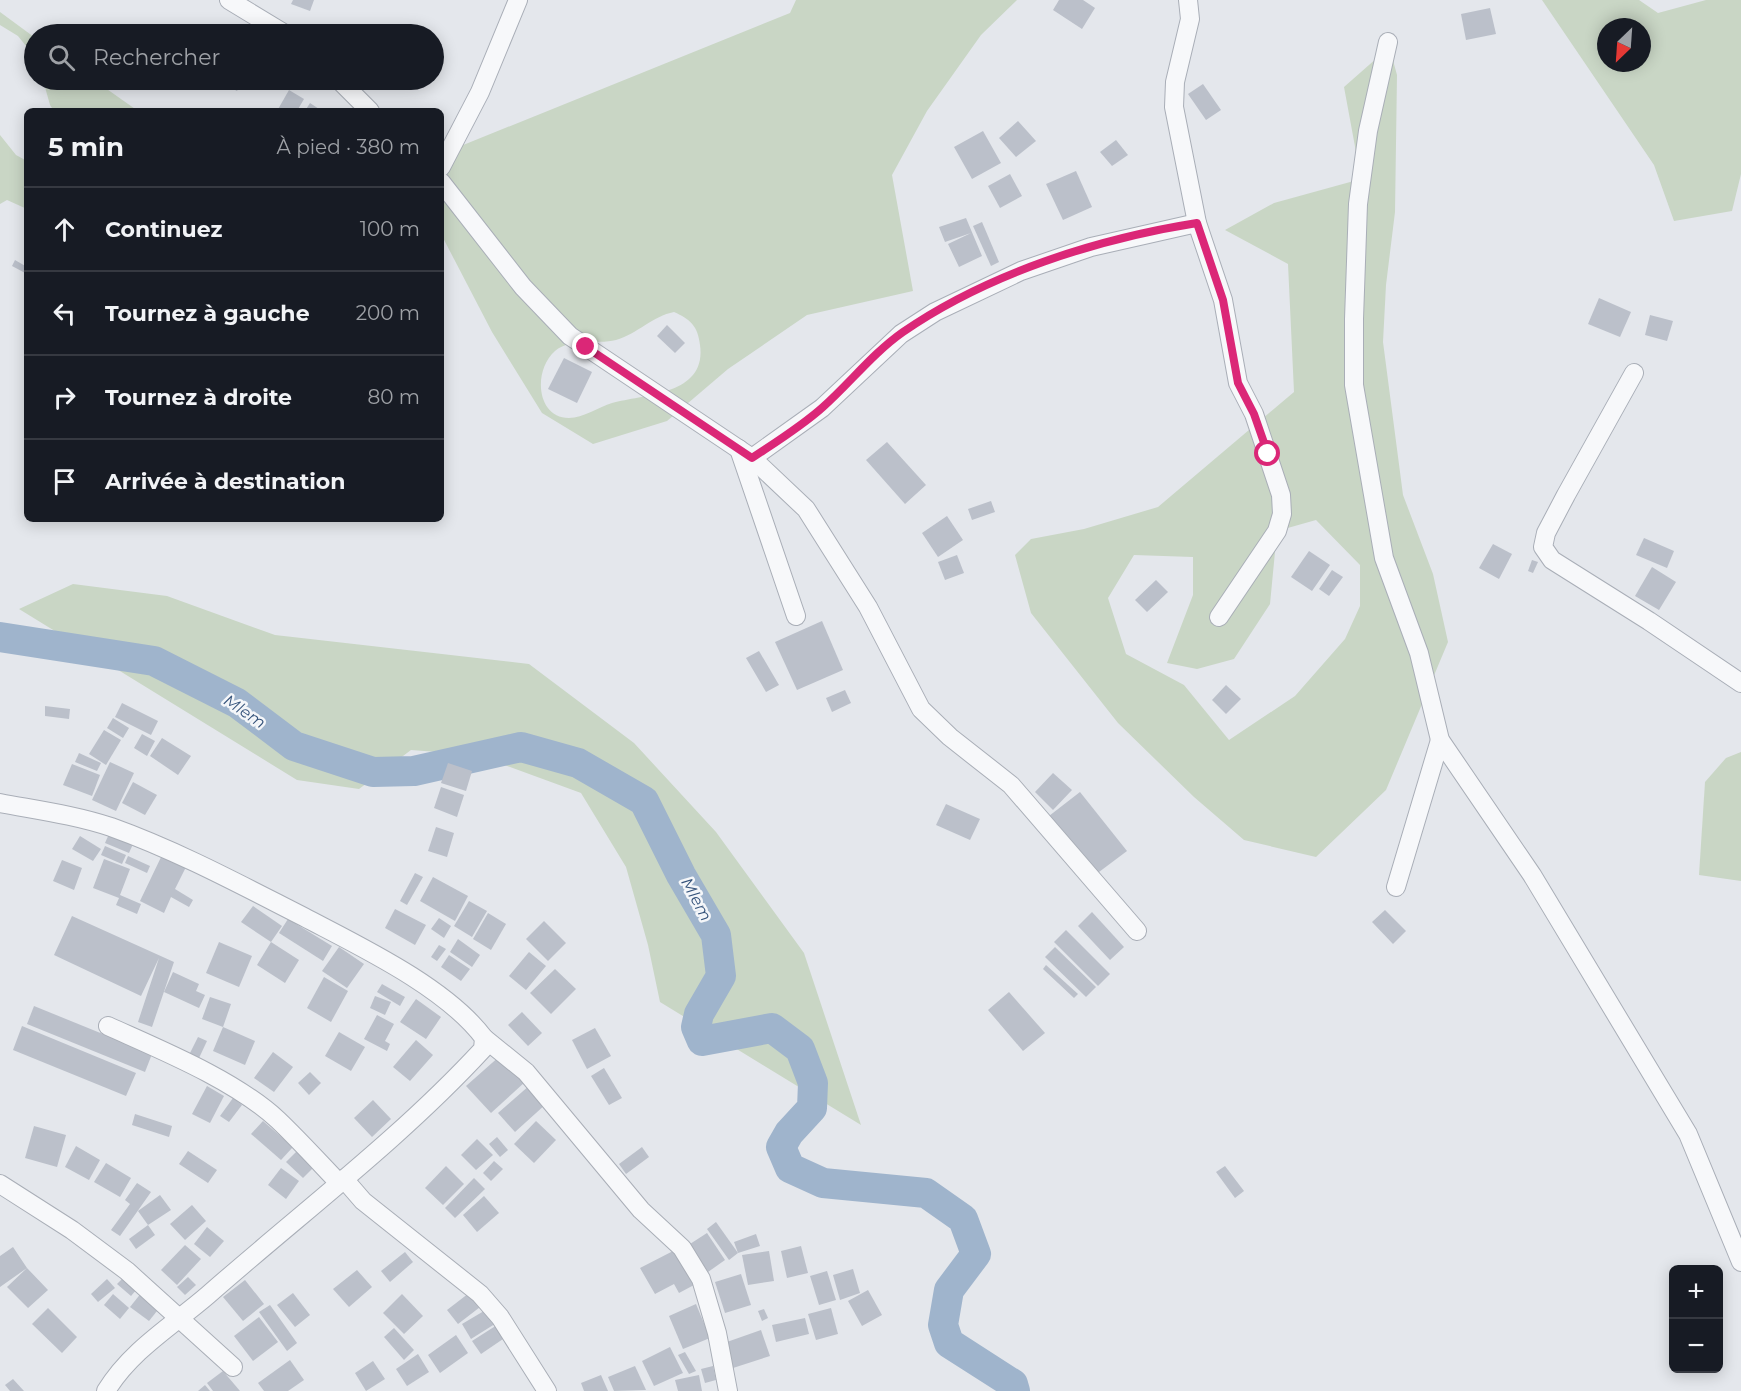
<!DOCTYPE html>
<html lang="fr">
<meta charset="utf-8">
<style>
body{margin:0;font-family:Montserrat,sans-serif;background:#20242c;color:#f1f3f6}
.controls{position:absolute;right:18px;bottom:18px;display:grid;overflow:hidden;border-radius:9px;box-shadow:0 3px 15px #0003}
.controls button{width:54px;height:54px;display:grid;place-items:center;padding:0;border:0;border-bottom:2px solid #363941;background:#171b24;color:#f1f3f6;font:30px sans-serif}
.compass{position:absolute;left:1597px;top:18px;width:54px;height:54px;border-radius:50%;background:#171b24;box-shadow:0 3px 15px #0003;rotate:205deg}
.stop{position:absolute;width:18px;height:18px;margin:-14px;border:4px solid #db2777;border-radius:50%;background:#fff}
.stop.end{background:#db2777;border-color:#fff;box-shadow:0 2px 6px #0008}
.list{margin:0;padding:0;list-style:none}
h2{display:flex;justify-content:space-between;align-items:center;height:78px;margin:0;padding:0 24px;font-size:26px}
h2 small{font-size:20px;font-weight:400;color:#9ea1a6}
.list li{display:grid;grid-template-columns:39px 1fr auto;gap:18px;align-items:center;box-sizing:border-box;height:84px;padding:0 24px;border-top:2px solid #363941}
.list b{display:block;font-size:22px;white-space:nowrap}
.list em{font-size:20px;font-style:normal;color:#9ea1a6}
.icon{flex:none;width:33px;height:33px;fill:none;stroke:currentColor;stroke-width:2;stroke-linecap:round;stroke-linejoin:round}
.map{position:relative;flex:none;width:1741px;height:1391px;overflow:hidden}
.search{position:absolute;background:#171b24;box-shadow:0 3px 15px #0003;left:24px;top:24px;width:420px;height:66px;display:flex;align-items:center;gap:15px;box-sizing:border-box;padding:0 21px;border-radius:33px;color:#9ea1a6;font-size:22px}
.panel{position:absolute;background:#171b24;box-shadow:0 3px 15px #0003;left:24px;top:108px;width:420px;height:414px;border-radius:9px}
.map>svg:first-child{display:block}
</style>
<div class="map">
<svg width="1741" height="1391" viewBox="0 0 1741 1391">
<rect width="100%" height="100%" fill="#e4e7ec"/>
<g fill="#c9d6c5" fill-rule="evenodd">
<path d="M796 0H1017L981 35 927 111 892 175 913 291 807 315 728 369 667 421 593 444 542 413 492 332 441 234V154L790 13ZM674 312C690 319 698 326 700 345 707 395 645 394 612 403 599 407 583 418 569 418 536 418 533 370 555 351 572 337 596 345 616 340 637 334 653 316 674 312Z"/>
<path d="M1542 0H1639L1658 13 1706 0H1741V174L1732 211 1674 221 1654 165ZM1606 27H1642V63H1606Z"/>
<polygon points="0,12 34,37 34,56 18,36 0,25"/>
<path d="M1388 42 1397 75 1395 212 1386 285 1383 342 1403 495 1433 574 1448 642 1386 790 1316 857 1244 840 1194 797 1118 723 1031 613 1015 555 1031 539 1084 529 1158 507 1294 392 1288 264 1225 230 1274 203 1361 179 1344 87 1386 50ZM1316 520 1360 565V606L1345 639 1295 696 1229 740 1184 685 1126 654 1108 598 1134 555 1193 557V595L1167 663 1197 669 1234 659 1270 604 1277 531Z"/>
<polygon points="43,80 94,80 138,111 54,111 50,105"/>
<polygon points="0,135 16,155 27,161 27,209 7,200 0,204"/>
<polygon points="73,584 167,596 275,635 529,664 634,743 716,832 804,953 861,1125 660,1002 648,945 626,867 581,793 477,755 411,750 359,789 297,780 19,609"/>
<polygon points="1741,752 1741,881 1699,875 1705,782 1726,758"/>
</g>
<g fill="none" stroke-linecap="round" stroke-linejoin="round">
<polyline stroke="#9fb4cc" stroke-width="30" points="0,637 154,661 237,703 294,746 373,772 414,771 521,747 578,763 644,801 681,875 716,935 721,976 699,1014 696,1027 702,1041 772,1028 800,1049 813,1083 812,1108 789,1133 781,1147 790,1168 823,1183 926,1193 963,1219 976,1254 949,1290 943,1325 949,1343 1013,1384 1015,1391"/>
</g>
<g fill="#bbc0ca">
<polygon points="293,0 314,0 310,11 291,4"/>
<polygon points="1059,0 1083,0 1095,8 1082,29 1053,10"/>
<polygon points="1490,8 1496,34 1466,40 1461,14"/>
<polygon points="434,44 443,48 434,71"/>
<polygon points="217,80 243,80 237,91"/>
<polygon points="1203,84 1221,110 1206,120 1188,94"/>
<polygon points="289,90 304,99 297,111 277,111"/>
<polygon points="310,103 322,111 305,111"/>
<polygon points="1018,121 1036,141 1016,157 999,138"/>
<polygon points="983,131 1001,163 972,179 954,147"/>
<polygon points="1116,140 1128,155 1112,166 1100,152"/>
<polygon points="1076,171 1092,207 1063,220 1046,184"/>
<polygon points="1010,174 1022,196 1000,208 988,186"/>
<polygon points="966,218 982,256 959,267 948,244 971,233 945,242 939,227"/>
<polygon points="982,222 999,262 991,266 973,226"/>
<polygon points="15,260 27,267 27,274 12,266"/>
<polygon points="1599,298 1631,312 1620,337 1588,324"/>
<polygon points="1650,315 1673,321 1667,341 1645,335"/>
<polygon points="667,325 685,343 675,353 657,336"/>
<polygon points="564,358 592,372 577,403 548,389"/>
<polygon points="887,442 926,485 905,504 866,460"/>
<polygon points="991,501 995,512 972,520 968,509"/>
<polygon points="947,516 963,540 938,557 922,533"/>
<polygon points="1644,538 1674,551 1667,568 1636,555"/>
<polygon points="1493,544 1512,554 1499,579 1479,568"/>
<polygon points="1309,551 1330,565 1312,591 1291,577"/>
<polygon points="957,555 964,573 945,580 938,562"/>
<polygon points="1532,560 1538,562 1533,573 1528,571"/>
<polygon points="1652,567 1676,582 1659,610 1635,596"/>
<polygon points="1332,570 1343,577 1329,596 1319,589"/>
<polygon points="1156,580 1168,592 1147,612 1135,600"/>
<polygon points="822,621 843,670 797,690 775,642"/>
<polygon points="759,651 779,685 766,692 746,658"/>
<polygon points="1226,685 1241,699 1226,714 1212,700"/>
<polygon points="845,690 851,703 832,712 826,698"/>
<polygon points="122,703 158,721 151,735 115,717"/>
<polygon points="45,706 70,709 69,719 45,716"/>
<polygon points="113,718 129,728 123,738 107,728"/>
<polygon points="104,730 121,740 106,765 89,754"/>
<polygon points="142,734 155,741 147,756 134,748"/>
<polygon points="162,738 191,756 178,775 150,756"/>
<polygon points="79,753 101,763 97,771 75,762"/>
<polygon points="110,762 134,773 116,811 92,800"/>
<polygon points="448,763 472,771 466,791 441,783"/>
<polygon points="72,764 100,775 92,796 63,785"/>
<polygon points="1053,773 1072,790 1053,810 1035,792"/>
<polygon points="133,782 157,795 145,815 122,803"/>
<polygon points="441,787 464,795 457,817 434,808"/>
<polygon points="1080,792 1127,851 1095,875 1049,816"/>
<polygon points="946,804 980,819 970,840 936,825"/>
<polygon points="436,827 454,833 447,857 428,851"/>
<polygon points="109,834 133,844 129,853 105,843"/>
<polygon points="80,836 101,849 93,861 72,849"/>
<polygon points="105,846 126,855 122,864 101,855"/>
<polygon points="163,853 187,865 175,889 193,900 189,907 171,897 164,913 140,901"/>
<polygon points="128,856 150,866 147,873 125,863"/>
<polygon points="104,859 130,869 120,895 141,904 137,914 116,905 119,898 93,888"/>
<polygon points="62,860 82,868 74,890 53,881"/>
<polygon points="415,873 423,877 407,905 400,901"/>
<polygon points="433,877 468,896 455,921 420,901"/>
<polygon points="469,901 487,911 472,937 454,926"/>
<polygon points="253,906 282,926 271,942 241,922"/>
<polygon points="395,909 426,925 415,945 385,928"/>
<polygon points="1385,910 1406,931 1393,944 1372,922"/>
<polygon points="1092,912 1124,947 1110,960 1078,926"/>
<polygon points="488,913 506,924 491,950 473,939"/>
<polygon points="72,916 174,962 152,1027 138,1022 159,958 141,996 54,955"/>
<polygon points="439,918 451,926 444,938 431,929"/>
<polygon points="288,919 332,946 323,961 279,933"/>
<polygon points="544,921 566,943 548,961 526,939"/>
<polygon points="1066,930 1110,974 1098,986 1054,942"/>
<polygon points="458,939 480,955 472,967 450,952"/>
<polygon points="219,942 252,956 239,987 206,973"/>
<polygon points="271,942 299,960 285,983 257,965"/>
<polygon points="439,945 446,949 437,961 431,957"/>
<polygon points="339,947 364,964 347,988 322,971"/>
<polygon points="1055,947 1096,987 1086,997 1045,957"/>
<polygon points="529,952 546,966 526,990 509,976"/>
<polygon points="449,955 470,969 461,981 441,967"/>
<polygon points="1046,965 1078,994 1074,998 1043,969"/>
<polygon points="555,969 576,989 551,1014 530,993"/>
<polygon points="173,972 199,984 196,991 205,995 199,1008 164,992"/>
<polygon points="324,977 348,991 331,1022 307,1008"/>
<polygon points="382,984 405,997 400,1006 377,992"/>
<polygon points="1009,992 1045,1033 1023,1051 988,1010"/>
<polygon points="375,996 391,1002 385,1015 370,1008"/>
<polygon points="210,997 231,1004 223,1027 202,1019"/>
<polygon points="416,999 441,1017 426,1039 400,1022"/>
<polygon points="34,1006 152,1054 145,1072 27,1024"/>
<polygon points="522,1012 542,1033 528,1046 508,1025"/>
<polygon points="377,1015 394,1024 385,1041 390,1044 387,1051 364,1039"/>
<polygon points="22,1026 136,1073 126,1096 13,1050"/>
<polygon points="223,1027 255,1041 245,1065 213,1051"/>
<polygon points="595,1028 611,1056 587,1069 572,1040"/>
<polygon points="339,1032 365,1047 351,1071 325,1056"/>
<polygon points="198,1037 207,1041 199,1058 190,1053"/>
<polygon points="416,1040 433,1055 410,1081 393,1067"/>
<polygon points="273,1052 293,1067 274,1092 254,1078"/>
<polygon points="501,1055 525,1082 491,1113 466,1086"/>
<polygon points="604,1068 622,1098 609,1105 591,1076"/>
<polygon points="310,1072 321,1083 309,1095 298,1083"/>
<polygon points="530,1085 546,1104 515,1132 498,1113"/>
<polygon points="207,1086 224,1096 210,1123 192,1114"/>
<polygon points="233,1098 242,1105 229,1122 220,1116"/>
<polygon points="373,1100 391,1119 372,1137 354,1118"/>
<polygon points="135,1114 172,1126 169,1137 132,1125"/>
<polygon points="263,1121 293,1147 281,1160 251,1134"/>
<polygon points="536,1121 556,1140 534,1163 514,1144"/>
<polygon points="34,1126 66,1135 57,1167 25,1158"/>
<polygon points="497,1137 508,1150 500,1157 489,1144"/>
<polygon points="477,1139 493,1155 476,1170 461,1155"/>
<polygon points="76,1146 100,1160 89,1180 65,1167"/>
<polygon points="642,1147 649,1157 626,1174 619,1164"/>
<polygon points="298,1150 315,1166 303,1178 286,1162"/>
<polygon points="188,1151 217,1170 208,1183 179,1164"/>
<polygon points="494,1161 503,1169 491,1181 483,1173"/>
<polygon points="106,1163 131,1178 120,1197 94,1182"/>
<polygon points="446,1166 464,1184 443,1205 425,1188"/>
<polygon points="1225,1166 1244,1191 1235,1198 1216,1172"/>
<polygon points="281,1168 299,1181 286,1199 268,1185"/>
<polygon points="474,1178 485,1189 455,1218 445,1208"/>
<polygon points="137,1183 151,1192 120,1236 111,1230 130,1204 125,1200"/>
<polygon points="160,1195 171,1210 148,1225 138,1211"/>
<polygon points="484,1196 499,1213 477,1232 463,1215"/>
<polygon points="192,1205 206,1221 185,1240 170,1224"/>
<polygon points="716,1222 738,1253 729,1260 707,1229"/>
<polygon points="148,1225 155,1235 136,1249 129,1239"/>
<polygon points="207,1227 224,1241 210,1257 194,1244"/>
<polygon points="707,1233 725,1260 708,1272 690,1244"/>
<polygon points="756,1234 760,1246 738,1253 734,1242"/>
<polygon points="185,1245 201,1259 177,1285 161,1270"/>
<polygon points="801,1246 808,1273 787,1278 781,1251"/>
<polygon points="13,1247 27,1268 48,1290 28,1308 7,1287 27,1268 0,1287 0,1256"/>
<polygon points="675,1250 694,1285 679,1293 674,1284 655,1294 640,1268"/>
<polygon points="769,1251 774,1281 748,1285 742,1255"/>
<polygon points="405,1252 413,1262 390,1282 381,1271"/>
<polygon points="853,1269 860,1293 840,1300 833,1275"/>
<polygon points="357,1270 372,1287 349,1307 333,1289"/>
<polygon points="827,1271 836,1300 819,1305 810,1276"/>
<polygon points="741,1274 751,1305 725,1313 715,1282"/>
<polygon points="124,1277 137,1289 131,1296 117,1284"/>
<polygon points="188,1277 196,1285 185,1295 177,1287"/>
<polygon points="107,1279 115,1288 98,1302 91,1294"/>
<polygon points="245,1280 264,1304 243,1321 223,1297"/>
<polygon points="473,1290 484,1304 458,1324 447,1310"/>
<polygon points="868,1290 882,1315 862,1326 848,1301"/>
<polygon points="142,1292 161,1306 149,1321 130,1307"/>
<polygon points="293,1293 310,1315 295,1327 277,1305"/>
<polygon points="113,1294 129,1308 120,1319 104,1305"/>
<polygon points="402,1294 423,1316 404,1334 383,1313"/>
<polygon points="696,1304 710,1338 683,1349 669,1316"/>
<polygon points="270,1305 297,1343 287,1351 259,1312"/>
<polygon points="48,1308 77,1337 62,1353 32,1324"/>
<polygon points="489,1308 498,1322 471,1339 462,1324"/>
<polygon points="831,1308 838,1334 816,1340 808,1314"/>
<polygon points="764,1309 768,1318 762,1321 758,1311"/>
<polygon points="259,1317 278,1342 253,1361 234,1336"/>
<polygon points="805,1318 809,1334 776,1342 772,1325"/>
<polygon points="497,1325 506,1337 481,1354 472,1341"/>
<polygon points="394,1328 414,1350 404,1360 384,1337"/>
<polygon points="761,1330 770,1356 733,1368 724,1343"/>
<polygon points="456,1335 468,1353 440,1373 428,1355"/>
<polygon points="670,1347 683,1373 654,1386 642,1361"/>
<polygon points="685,1352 696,1371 689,1374 678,1355"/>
<polygon points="418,1354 429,1372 407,1386 396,1369"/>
<polygon points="290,1360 304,1380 288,1391 264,1391 258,1383"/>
<polygon points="373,1361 385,1379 366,1391 355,1373"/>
<polygon points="635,1366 646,1390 614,1391 608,1377"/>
<polygon points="713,1366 716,1380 705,1383 701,1369"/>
<polygon points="223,1371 240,1391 213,1391 207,1383"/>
<polygon points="601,1375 608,1391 584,1391 581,1383"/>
<polygon points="699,1375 702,1391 678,1391 675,1380"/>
<polygon points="13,1379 24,1391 10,1391 5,1385"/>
<polygon points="205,1385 210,1391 198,1391"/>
</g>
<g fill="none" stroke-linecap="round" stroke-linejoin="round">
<defs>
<g id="minor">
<polyline points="229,0 285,34"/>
<polyline points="1188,0 1190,19 1175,82 1174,107 1197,223 1223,300 1238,383 1254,414 1281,495 1282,514 1277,531 1219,617"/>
<polyline points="1388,42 1368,131 1358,204 1354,319 1354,385 1384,558 1419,653 1440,740 1532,875 1688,1134 1741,1262"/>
<polyline points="339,80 370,111"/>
<polyline points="441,167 480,92 518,0"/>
<polyline points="441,182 523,287 570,336 752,458 806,509 868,607 921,709 950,737 1011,785 1137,931"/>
<polyline points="1634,373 1566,495 1546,533 1543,547 1552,560 1649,621 1741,683"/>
<polyline points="739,449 796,616"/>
<polyline points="752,458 822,408 901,334 935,312 1021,271 1091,247 1197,223"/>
<path d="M0 803C37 810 75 815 111 827 178 851 241 885 304 917 359 946 446 987 484 1038L483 1049C400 1139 300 1214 208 1295 172 1326 131 1350 106 1391"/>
<polyline points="1396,887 1440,740"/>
<path d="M108 1026C161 1050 235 1080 278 1120 299 1140 319 1162 339 1183"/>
<polyline points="484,1038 526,1072 641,1210 682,1248 701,1279 717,1333 728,1391"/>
<polyline points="344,1179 363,1201 480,1294 500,1317 547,1391"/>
<polyline points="0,1184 72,1230 127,1271 233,1367"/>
</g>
</defs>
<use href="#minor" stroke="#a9aeb7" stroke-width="20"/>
<use href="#minor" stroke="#f7f8fa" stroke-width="18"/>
</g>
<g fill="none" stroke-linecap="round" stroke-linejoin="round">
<path stroke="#db2777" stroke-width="8" d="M586 347 752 458C776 442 802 426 823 407 850 383 873 353 903 332 987 274 1096 239 1197 223L1223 300 1238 383 1254 414 1268 454"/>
</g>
<g text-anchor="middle" stroke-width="5" stroke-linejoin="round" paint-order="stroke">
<g font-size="16" font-style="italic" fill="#34527a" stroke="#f4f6f9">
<text transform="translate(245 711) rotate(34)" y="6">Mlem</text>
<text transform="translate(697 899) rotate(62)" y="6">Mlem</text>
</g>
</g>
</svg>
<div class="controls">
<button>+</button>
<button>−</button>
</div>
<svg class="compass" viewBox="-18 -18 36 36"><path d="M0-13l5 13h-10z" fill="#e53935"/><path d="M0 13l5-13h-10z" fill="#9ea1a6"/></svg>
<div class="stop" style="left:1268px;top:454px"></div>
<div class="stop end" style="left:586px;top:347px"></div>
<div class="search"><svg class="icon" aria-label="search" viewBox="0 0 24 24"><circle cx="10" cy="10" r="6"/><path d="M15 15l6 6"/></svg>Rechercher</div>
<section class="panel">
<h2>5 min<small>À pied · 380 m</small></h2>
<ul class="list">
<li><svg class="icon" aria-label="ahead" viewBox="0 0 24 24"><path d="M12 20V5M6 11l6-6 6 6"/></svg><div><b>Continuez</b></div><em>100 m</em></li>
<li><svg class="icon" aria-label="left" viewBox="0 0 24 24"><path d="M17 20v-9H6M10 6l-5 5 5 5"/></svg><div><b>Tournez à gauche</b></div><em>200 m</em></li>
<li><svg class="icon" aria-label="right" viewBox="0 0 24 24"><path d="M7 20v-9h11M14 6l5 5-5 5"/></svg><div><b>Tournez à droite</b></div><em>80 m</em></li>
<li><svg class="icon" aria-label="arrive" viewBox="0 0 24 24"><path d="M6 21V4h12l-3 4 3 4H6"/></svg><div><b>Arrivée à destination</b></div></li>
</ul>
</section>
</div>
